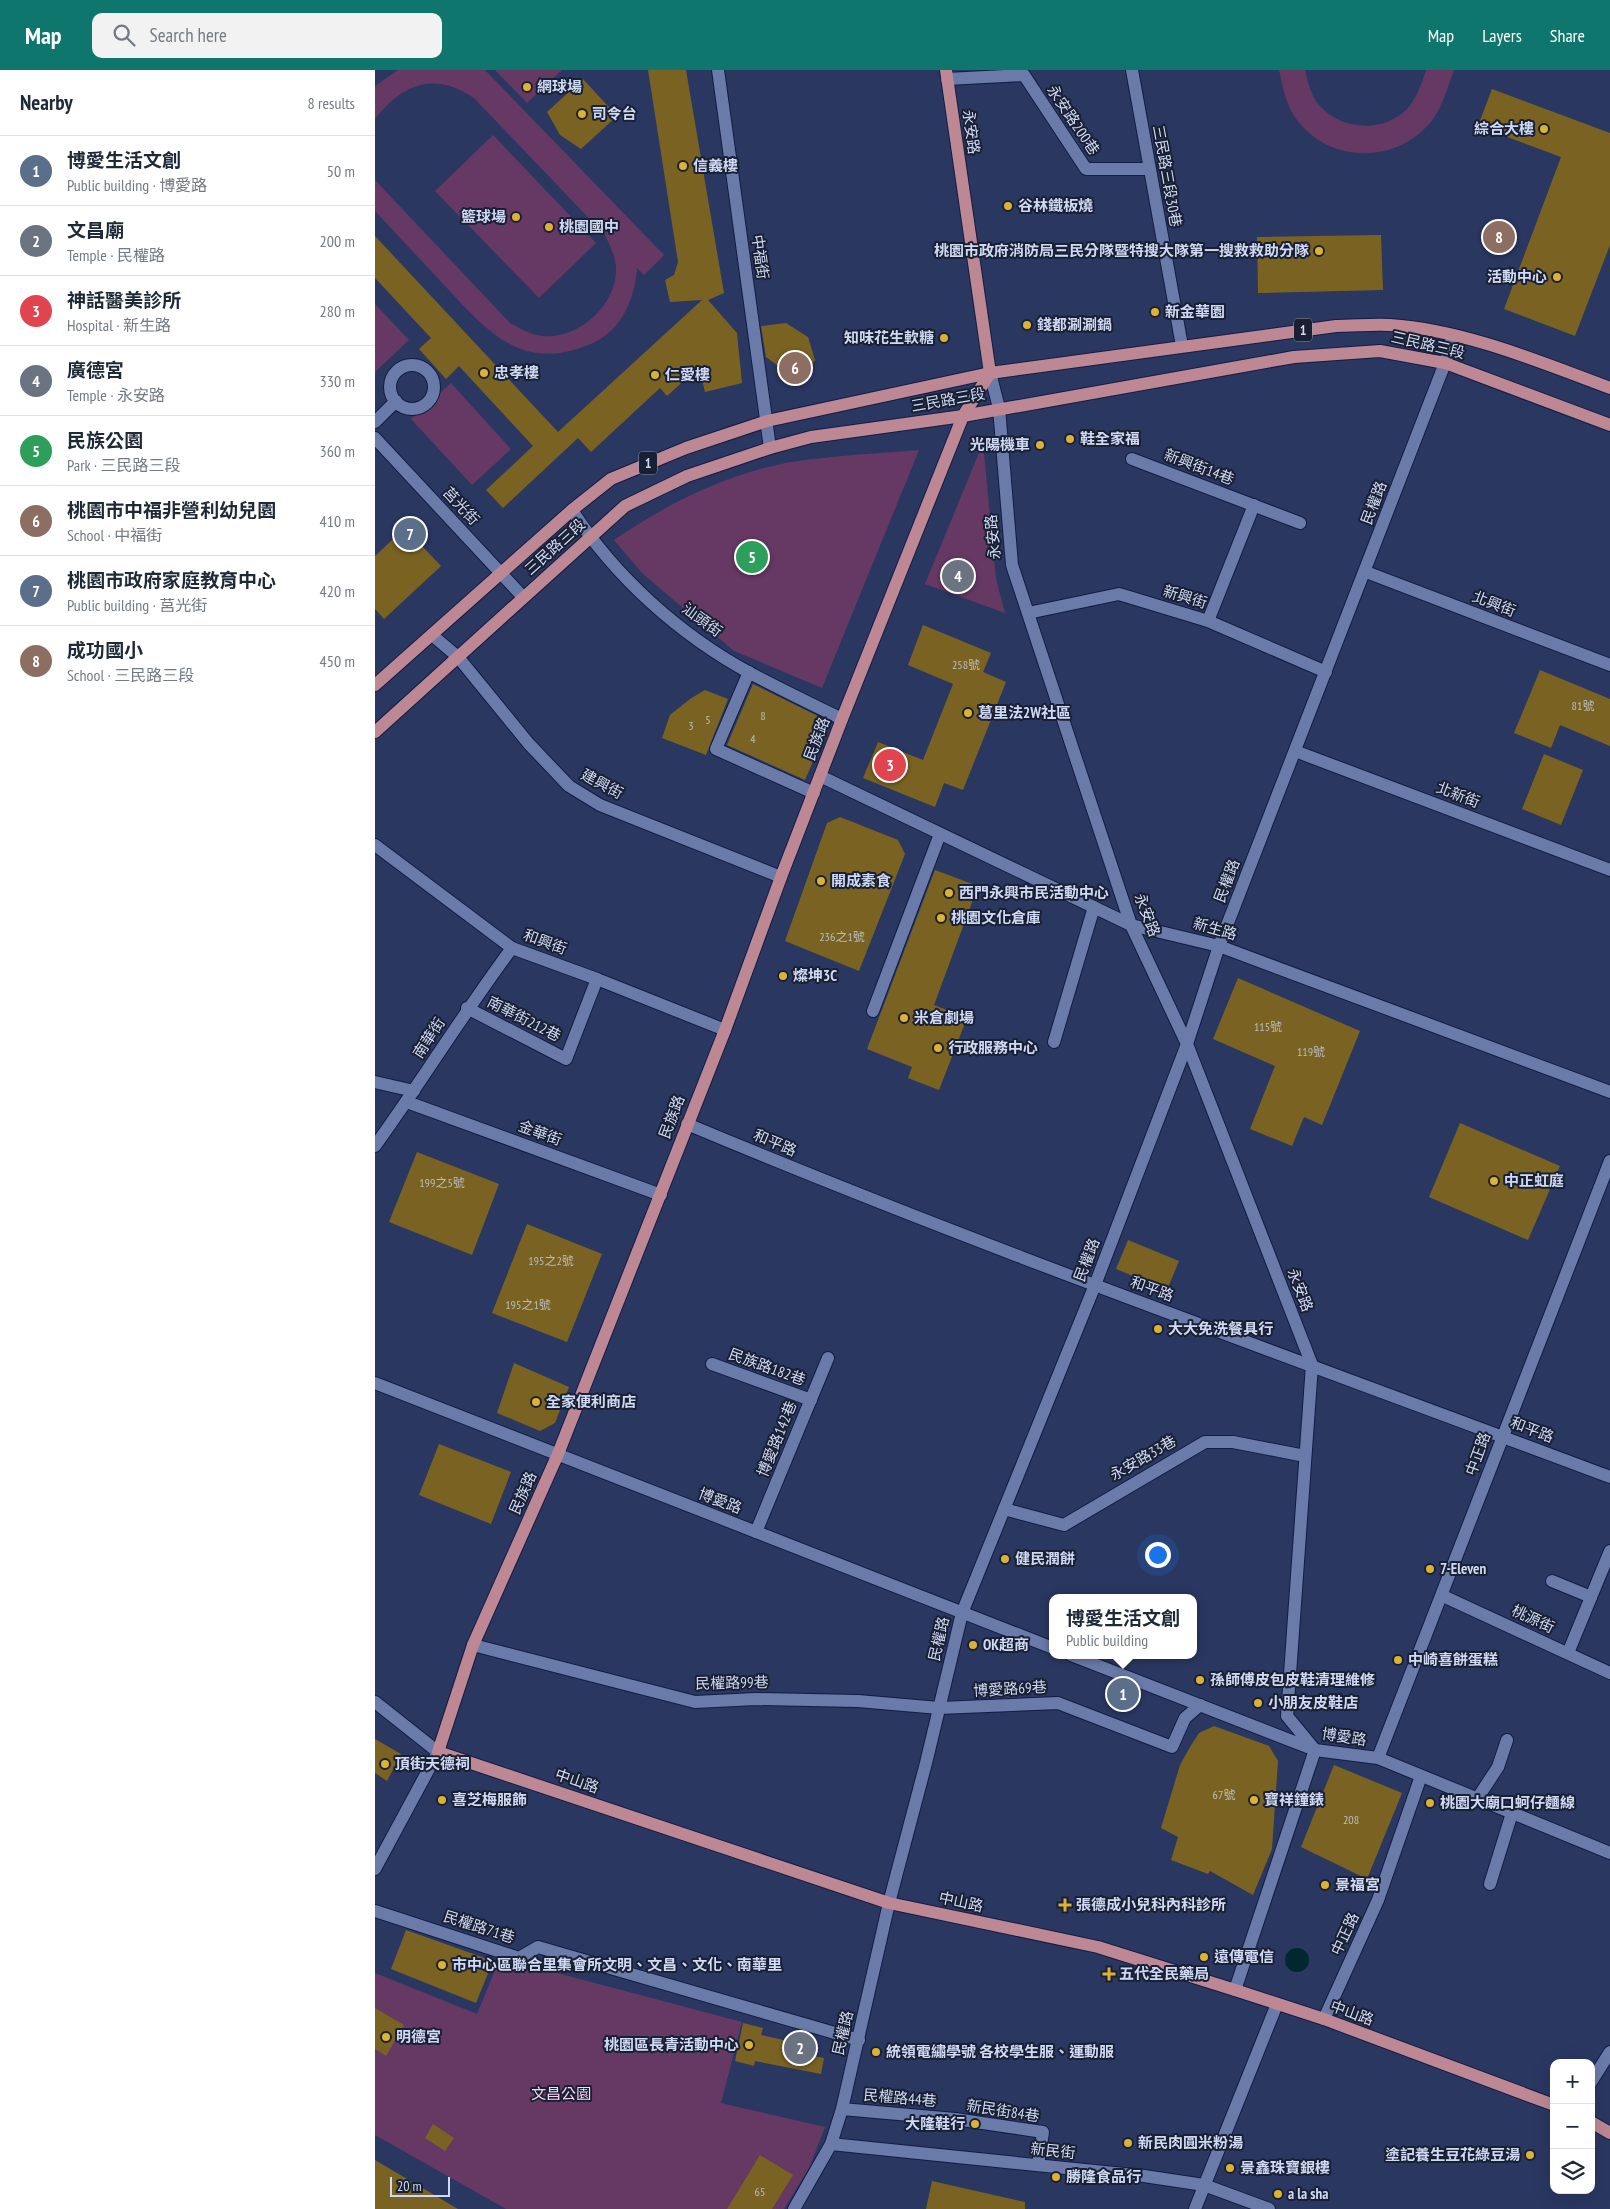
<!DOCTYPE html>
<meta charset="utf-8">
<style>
body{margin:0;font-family:"PT Sans Narrow","Noto Sans TC",sans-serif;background:#f2f2f3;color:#1f2937}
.controls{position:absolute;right:15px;bottom:15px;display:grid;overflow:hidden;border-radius:10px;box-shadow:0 5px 20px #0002}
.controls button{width:45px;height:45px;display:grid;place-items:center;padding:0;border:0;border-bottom:1px solid #e0e1e3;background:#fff;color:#1f2937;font:25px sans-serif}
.scale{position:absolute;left:15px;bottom:12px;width:60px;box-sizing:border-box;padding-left:5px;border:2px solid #cfd9f4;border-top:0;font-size:14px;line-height:18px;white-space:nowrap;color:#cfd9f4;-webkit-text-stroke:4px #1a2033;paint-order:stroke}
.you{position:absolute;left:782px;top:1484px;width:18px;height:18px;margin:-12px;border:4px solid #fff;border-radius:50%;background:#1a73e8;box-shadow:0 0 0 8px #1a73e833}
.badge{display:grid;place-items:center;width:32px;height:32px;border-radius:50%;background:#0f766e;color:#fff;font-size:16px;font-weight:700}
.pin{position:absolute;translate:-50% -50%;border:2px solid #fff;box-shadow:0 1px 5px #0006}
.popup{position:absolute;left:674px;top:1524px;width:148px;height:65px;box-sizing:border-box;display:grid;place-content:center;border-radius:10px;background:#fff;filter:drop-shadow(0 1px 4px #0005);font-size:16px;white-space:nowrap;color:#747a83}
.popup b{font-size:19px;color:#1f2937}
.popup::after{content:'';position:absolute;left:50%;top:100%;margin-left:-10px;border:10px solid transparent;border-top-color:#fff}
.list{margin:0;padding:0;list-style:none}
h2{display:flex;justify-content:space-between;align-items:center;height:65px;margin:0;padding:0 20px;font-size:21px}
h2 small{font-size:16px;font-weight:400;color:#747a83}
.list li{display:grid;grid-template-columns:32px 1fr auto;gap:15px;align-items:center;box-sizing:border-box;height:70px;padding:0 20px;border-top:1px solid #e0e1e3}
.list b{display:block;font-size:19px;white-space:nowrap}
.list p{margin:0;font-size:16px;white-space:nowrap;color:#747a83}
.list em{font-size:16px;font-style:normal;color:#747a83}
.icon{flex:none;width:28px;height:28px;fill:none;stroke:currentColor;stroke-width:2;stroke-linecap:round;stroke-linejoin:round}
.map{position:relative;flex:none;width:1235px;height:2139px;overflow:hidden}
header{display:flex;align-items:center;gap:30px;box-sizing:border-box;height:70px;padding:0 25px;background:#0f766e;color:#fff}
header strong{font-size:24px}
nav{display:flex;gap:28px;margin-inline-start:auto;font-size:18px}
.search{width:350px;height:45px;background:#f2f2f3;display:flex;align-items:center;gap:12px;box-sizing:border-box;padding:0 18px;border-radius:10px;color:#747a83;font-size:19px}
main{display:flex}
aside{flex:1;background:#fff}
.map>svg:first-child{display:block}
</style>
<header>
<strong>Map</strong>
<div class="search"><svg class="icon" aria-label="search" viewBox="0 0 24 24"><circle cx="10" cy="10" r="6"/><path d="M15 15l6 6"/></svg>Search here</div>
<nav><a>Map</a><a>Layers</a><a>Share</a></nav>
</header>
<main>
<aside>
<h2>Nearby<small>8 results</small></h2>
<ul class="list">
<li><span class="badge" style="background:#5c6f8a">1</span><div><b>博愛生活文創</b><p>Public building · 博愛路</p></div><em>50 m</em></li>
<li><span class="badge" style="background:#6b7280">2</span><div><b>文昌廟</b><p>Temple · 民權路</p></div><em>200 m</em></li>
<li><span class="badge" style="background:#e0444e">3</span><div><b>神話醫美診所</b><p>Hospital · 新生路</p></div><em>280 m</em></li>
<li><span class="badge" style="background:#6b7280">4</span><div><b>廣德宮</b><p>Temple · 永安路</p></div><em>330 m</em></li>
<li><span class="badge" style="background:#2e9e5b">5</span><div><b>民族公園</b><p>Park · 三民路三段</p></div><em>360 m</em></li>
<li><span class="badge" style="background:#8d6e63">6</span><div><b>桃園市中福非營利幼兒園</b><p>School · 中福街</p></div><em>410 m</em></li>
<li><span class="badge" style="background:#5c6f8a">7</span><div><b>桃園市政府家庭教育中心</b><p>Public building · 莒光街</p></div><em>420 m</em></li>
<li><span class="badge" style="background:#8d6e63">8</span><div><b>成功國小</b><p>School · 三民路三段</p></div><em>450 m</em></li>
</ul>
</aside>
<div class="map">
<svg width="1235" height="2139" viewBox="0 0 1235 2139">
<rect width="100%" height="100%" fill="#2a3761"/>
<g fill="#663964">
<path d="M23 0H110L289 185 269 205 262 198C260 228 247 260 218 273 148 304 114 263 70 216 47 191 23 166 0 141V110L135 253C145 258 155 265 167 266 204 270 243 234 241 197 240 185 235 175 229 164L100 29C61 1 28 13 0 49V16Z"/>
<polygon points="120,0 187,0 152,33"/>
<path d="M904 0H930C933 13 936 25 944 35 966 61 1010 63 1033 38 1042 27 1047 13 1051 0H1079C1073 16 1068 35 1058 49 1024 94 956 95 922 50 911 35 908 18 904 0Z"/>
<polygon points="118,65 221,173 164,228 60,121"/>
<polygon points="0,234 34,270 0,302"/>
<polygon points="76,313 136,379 97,415 36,349"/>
<polygon points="608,373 621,509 630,543 550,514"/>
<path d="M544 380 447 618 359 581 268 504 239 470C296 431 361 399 430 390 468 385 506 383 544 380Z"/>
<polygon points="125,1888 367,1952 346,2033 450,2057 434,2098 409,2139 131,2139 0,2065 0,1903 102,1944"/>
</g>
<circle fill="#00282e" cx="922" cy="1890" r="12"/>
<g fill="#7a6322">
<polygon points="273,0 311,0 349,223 333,230 362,263 367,313 330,322 324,297 292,326 285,318 216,382 203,368 128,438 111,420 158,376 84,296 71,309 44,279 56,268 0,208 0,166 183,362 327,230 295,232 290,210 299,205 303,192"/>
<polygon points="208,9 242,46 206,79 185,65 172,42"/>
<polygon points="1117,19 1235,63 1235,175 1200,266 1129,239 1186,87 1103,56"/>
<polygon points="1006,165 1008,220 883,223 882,167"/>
<polygon points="411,253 433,267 440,290 429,305 418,307 391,287 386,256"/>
<polygon points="30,458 66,496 9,549 0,539 0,486"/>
<polygon points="548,555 616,583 608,602 631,612 588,720 569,713 560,737 488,708 503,672 548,690 578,614 533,595"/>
<polygon points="1165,600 1235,629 1235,676 1185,655 1176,678 1139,663"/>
<polygon points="378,614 455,652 430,710 352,675"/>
<polygon points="330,620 353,629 331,685 287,668 295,645 315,629"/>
<polygon points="1169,684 1208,700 1186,755 1147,739"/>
<polygon points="465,747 523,770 530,784 484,901 410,871 452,753"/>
<polygon points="560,800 603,816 559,935 592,948 564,1020 533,1008 537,997 492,979"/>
<polygon points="863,908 985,961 947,1055 929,1047 917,1076 875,1059 900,996 838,969"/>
<polygon points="1085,1053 1185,1096 1153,1170 1054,1127"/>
<polygon points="42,1082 124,1114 97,1185 14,1152"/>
<polygon points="152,1154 227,1184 192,1272 117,1243"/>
<polygon points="753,1170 804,1191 792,1220 741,1199"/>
<polygon points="139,1293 194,1317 180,1353 165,1361 122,1343"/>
<polygon points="64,1374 136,1402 116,1454 44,1425"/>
<polygon points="839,1656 894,1676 903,1691 897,1779 878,1825 835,1801 833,1804 796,1790 803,1767 786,1758 805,1695 815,1677 824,1663"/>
<polygon points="0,1669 26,1684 12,1711 0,1703"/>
<polygon points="959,1695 1027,1723 992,1809 926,1777"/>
<polygon points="31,1860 118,1891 101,1933 16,1899"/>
<polygon points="0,1938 29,1955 11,1986 0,1979"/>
<polygon points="368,1953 388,1958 386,1965 440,1977 439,1986 449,1988 446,2004 380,1991 379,1996 360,1991"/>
<polygon points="58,2054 79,2068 70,2081 50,2068"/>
<polygon points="385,2085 418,2105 397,2139 352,2139"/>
<polygon points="0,2090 83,2139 0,2139"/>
<polygon points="557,2111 650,2132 650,2139 551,2139"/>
</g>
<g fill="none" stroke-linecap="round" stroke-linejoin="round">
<defs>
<g id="minor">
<polyline points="343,0 395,378"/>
<polyline points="757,0 807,276"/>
<polyline points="572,9 649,5 711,99 774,99"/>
<circle cx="37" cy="317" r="22"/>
<polyline points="615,303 624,338 637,495 756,855 812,974 937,1295 912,1646 940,1680"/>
<polyline points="0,352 21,331"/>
<polyline points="0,368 148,527"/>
<polyline points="757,389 925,453"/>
<path d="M197 440C240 507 305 565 375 603 405 619 436 634 467 649"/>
<polyline points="991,502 1235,595"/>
<polyline points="653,543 744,524 833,551 951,602"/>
<polyline points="833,551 879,435"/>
<polyline points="57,565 83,587 154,674 194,716 225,735 406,807"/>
<polyline points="374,602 341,679 439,723"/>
<polyline points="920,681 1235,800"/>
<polyline points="445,706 756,855 844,876 1235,1022"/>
<polyline points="0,775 137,878 222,909 350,960"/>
<polyline points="92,938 191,989 222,909"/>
<polyline points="498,941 565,764"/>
<polyline points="679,972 719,837"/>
<polyline points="0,1012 39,1021"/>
<polyline points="32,1032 286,1125"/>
<path d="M312 1054C615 1181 927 1291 1235 1407"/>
<path d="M0 1076C47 1011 89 942 137 878"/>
<polyline points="337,1294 436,1330"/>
<polyline points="0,1313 678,1578"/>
<polyline points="629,1439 689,1455 830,1372 858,1372 930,1386"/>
<polyline points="381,1462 453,1288"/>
<polyline points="1177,1511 1216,1527"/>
<polyline points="1068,1526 1235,1603"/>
<polyline points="98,1575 320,1632 381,1629 483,1631 564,1638 683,1633 797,1677 810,1648 825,1635"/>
<polyline points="1193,1583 1235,1481"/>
<polyline points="696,1585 940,1680 1003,1688 1235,1783"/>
<polyline points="0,1632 63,1682 0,1799"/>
<polyline points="1003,1688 1235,1091"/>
<polyline points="1102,1729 1123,1697 1132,1670"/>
<polyline points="1115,1814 1137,1743"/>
<polyline points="0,1841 144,1888 163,1877 484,1970"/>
<polyline points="860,1920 940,1680"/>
<polyline points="949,1949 1003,1830 1046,1706"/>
<polyline points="1216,2012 1235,1982"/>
<polyline points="467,2039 580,2049 668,2062 663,2095"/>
<polyline points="456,2074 769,2106 829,2115 894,2139"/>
<polyline points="419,2139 456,2074 467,2039 514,1833 551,1693 587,1543 720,1215 812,974 844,876 1070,293 1078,265"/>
<polyline points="820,2139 902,1934"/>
</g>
<g id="major">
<polyline points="571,0 615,303"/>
<polyline points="615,303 588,346 467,649 406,807 350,960 183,1384 98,1575 63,1682 514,1833 723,1877 860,1920 949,1949 1179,2035"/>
<path d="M0 615 197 440 236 409 311 378 392 351 615 303 961 256C979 256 997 254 1015 255 1090 260 1165 292 1235 318"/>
<polyline points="0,662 250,436 312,406 395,378 436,367 588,346 919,287 1005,281 1070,293 1235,355"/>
<polyline points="1216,2052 1235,2063"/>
</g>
</defs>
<use href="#minor" stroke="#121d45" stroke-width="14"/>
<use href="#major" stroke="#121d45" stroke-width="14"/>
<use href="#minor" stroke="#6a7baa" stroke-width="12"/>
<use href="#major" stroke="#bd8893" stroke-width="12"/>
</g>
<g fill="#ddb133" stroke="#1a2033" stroke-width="2">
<circle cx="152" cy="17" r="5"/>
<circle cx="207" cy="44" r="5"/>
<circle cx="1169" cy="59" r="5"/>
<circle cx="308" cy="96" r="5"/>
<circle cx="633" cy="136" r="5"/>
<circle cx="141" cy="147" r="5"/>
<circle cx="174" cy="157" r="5"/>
<circle cx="944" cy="181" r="5"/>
<circle cx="1182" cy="207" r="5"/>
<circle cx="780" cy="242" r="5"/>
<circle cx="652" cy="255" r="5"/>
<circle cx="569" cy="268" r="5"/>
<circle cx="109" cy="303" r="5"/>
<circle cx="280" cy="305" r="5"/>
<circle cx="695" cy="369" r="5"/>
<circle cx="665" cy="375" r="5"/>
<circle cx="593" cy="643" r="5"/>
<circle cx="446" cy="811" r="5"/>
<circle cx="574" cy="823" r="5"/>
<circle cx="566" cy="848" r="5"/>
<circle cx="408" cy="906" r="5"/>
<circle cx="529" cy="948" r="5"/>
<circle cx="563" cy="978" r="5"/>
<circle cx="1119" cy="1111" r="5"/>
<circle cx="783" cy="1259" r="5"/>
<circle cx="161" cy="1332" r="5"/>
<circle cx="630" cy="1489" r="5"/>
<circle cx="1055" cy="1499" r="5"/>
<circle cx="598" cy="1575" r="5"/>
<circle cx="1023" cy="1590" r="5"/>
<circle cx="825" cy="1610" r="5"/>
<circle cx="883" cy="1633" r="5"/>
<circle cx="10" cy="1694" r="5"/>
<circle cx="67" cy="1730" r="5"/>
<circle cx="879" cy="1730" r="5"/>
<circle cx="1055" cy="1733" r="5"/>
<circle cx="950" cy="1815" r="5"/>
<path d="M687.5 1827.5h5v5h5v5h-5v5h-5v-5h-5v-5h5z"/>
<circle cx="829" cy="1887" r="5"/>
<circle cx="67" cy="1895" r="5"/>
<path d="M731.5 1896.5h5v5h5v5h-5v5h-5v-5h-5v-5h5z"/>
<circle cx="11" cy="1967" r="5"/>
<circle cx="374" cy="1975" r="5"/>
<circle cx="501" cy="1982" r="5"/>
<circle cx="600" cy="2054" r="5"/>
<circle cx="753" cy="2073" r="5"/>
<circle cx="1155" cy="2085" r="5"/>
<circle cx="855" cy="2098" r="5"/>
<circle cx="681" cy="2107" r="5"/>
<circle cx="903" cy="2124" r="5"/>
</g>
<g text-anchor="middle" stroke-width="4" stroke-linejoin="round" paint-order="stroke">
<g font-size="12" fill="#babcc0">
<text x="591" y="599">258號</text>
<text x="1208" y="640">81號</text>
<text x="388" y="650">8</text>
<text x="333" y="654">5</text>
<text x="316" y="660">3</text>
<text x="378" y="673">4</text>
<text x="467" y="871">236之1號</text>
<text x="893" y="961">115號</text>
<text x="936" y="986">119號</text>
<text x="67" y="1117">199之5號</text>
<text x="176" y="1195">195之2號</text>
<text x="153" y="1239">195之1號</text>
<text x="849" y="1729">67號</text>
<text x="976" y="1754">208</text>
<text x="385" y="2126">65</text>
</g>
<g fill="#1a2033" stroke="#99a2ba" stroke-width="1">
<rect x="919" y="248.5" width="18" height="23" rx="4"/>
<rect x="264" y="381.5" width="18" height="23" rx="4"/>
</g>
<g font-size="14" font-weight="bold" fill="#cfd9f4">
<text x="928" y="265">1</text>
<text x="273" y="398">1</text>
</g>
<g font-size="15" font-weight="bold" fill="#cfd9f4" stroke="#1a2033" text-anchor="start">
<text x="162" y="22">網球場</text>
<text x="217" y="49">司令台</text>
<text x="1159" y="64" text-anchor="end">綜合大樓</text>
<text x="318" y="101">信義樓</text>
<text x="643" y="141">谷林鐵板燒</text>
<text x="131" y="152" text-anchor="end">籃球場</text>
<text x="184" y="162">桃園國中</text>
<text x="934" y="186" text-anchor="end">桃園市政府消防局三民分隊暨特搜大隊第一搜救救助分隊</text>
<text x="1172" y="212" text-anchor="end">活動中心</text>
<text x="790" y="247">新金華園</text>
<text x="662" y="260">錢都涮涮鍋</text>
<text x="559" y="273" text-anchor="end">知味花生軟糖</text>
<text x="119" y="308">忠孝樓</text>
<text x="290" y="310">仁愛樓</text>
<text x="705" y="374">鞋全家福</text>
<text x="655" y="380" text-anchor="end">光陽機車</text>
<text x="603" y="648">葛里法2W社區</text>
<text x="456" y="816">開成素食</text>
<text x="584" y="828">西門永興市民活動中心</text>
<text x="576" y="853">桃園文化倉庫</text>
<text x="418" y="911">燦坤3C</text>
<text x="539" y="953">米倉劇場</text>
<text x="573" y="983">行政服務中心</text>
<text x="1129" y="1116">中正虹庭</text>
<text x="793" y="1264">大大免洗餐具行</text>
<text x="171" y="1337">全家便利商店</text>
<text x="640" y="1494">健民潤餅</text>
<text x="1065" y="1504">7-Eleven</text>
<text x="608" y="1580">OK超商</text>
<text x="1033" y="1595">中崎喜餅蛋糕</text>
<text x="835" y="1615">孫師傅皮包皮鞋清理維修</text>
<text x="893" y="1638">小朋友皮鞋店</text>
<text x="20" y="1699">頂街天德祠</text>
<text x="77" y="1735">喜芝梅服飾</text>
<text x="889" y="1735">寶祥鐘錶</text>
<text x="1065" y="1738">桃園大廟口蚵仔麵線</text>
<text x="960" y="1820">景福宮</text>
<text x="701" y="1840">張德成小兒科內科診所</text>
<text x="839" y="1892">遠傳電信</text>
<text x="77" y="1900">市中心區聯合里集會所文明、文昌、文化、南華里</text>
<text x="744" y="1909">五代全民藥局</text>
<text x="21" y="1972">明德宮</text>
<text x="364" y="1980" text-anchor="end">桃園區長青活動中心</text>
<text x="511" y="1987">統領電繡學號 各校學生服、運動服</text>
<text x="590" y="2059" text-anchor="end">大隆鞋行</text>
<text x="763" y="2078">新民肉圓米粉湯</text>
<text x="1145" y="2090" text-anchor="end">塗記養生豆花綠豆湯</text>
<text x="865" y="2103">景鑫珠寶銀樓</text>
<text x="691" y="2112">勝隆食品行</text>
<text x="913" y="2129">a la sha</text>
</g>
<g font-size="15" fill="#cfd9f4" stroke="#1a2033">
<text transform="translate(698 50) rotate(56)" y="5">永安路200巷</text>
<text transform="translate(596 62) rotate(82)" y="5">永安路</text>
<text transform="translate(792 106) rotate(80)" y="5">三民路三段30巷</text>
<text transform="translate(385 187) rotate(82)" y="5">中福街</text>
<text transform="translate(1053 275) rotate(13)" y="5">三民路三段</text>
<text transform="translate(573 330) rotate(-10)" y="5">三民路三段</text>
<text transform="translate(824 397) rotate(21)" y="5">新興街14巷</text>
<text transform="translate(999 433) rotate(-69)" y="5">民權路</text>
<text transform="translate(86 436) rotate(47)" y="5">莒光街</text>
<text transform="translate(618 467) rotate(-95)" y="5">永安路</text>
<text transform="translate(180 477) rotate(-42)" y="5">三民路三段</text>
<text transform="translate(810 527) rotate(17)" y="5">新興街</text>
<text transform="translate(1119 534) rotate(21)" y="5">北興街</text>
<text transform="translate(327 550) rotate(36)" y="5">汕頭街</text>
<text transform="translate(442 669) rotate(-69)" y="5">民族路</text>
<text transform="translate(227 714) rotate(28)" y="5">建興街</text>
<text transform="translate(1083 725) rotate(21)" y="5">北新街</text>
<text transform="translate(852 811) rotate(-69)" y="5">民權路</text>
<text transform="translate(772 845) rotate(69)" y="5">永安路</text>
<text transform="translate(840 859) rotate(16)" y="5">新生路</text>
<text transform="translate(170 872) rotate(20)" y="5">和興街</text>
<text transform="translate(149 949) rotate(27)" y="5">南華街212巷</text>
<text transform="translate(54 968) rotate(-57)" y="5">南華街</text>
<text transform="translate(297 1047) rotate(-69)" y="5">民族路</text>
<text transform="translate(165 1063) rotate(20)" y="5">金華街</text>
<text transform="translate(400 1073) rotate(23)" y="5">和平路</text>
<text transform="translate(712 1190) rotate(-69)" y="5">民權路</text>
<text transform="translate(777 1219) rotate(20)" y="5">和平路</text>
<text transform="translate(925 1220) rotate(69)" y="5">永安路</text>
<text transform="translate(392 1297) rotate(20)" y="5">民族路182巷</text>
<text transform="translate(1157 1360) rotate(21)" y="5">和平路</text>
<text transform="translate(402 1369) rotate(-68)" y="5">博愛路142巷</text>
<text transform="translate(1103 1384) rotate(-70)" y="5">中正路</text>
<text transform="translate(768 1388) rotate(-30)" y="5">永安路33巷</text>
<text transform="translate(148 1423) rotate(-66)" y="5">民族路</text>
<text transform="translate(345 1431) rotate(21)" y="5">博愛路</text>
<text transform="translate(1158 1549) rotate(25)" y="5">桃源街</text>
<text transform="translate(564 1569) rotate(-77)" y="5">民權路</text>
<text transform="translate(357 1613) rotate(-1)" y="5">民權路99巷</text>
<text transform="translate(635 1619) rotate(-3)" y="5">博愛路69巷</text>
<text transform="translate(969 1667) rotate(9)" y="5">博愛路</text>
<text transform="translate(202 1711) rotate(19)" y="5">中山路</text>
<text transform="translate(586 1832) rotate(12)" y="5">中山路</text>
<text transform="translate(104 1857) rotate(18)" y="5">民權路71巷</text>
<text transform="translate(970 1864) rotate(-65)" y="5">中正路</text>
<text transform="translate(977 1943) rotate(20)" y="5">中山路</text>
<text transform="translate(468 1963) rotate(-77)" y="5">民權路</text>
<text transform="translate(525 2028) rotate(5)" y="5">民權路44巷</text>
<text transform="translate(628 2041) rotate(9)" y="5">新民街84巷</text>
<text transform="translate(678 2081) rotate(6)" y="5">新民街</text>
</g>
<g font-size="15" fill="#f9d6f6" stroke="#1a2033">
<text x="186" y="2029">文昌公園</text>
</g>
</g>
</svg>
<div class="controls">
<button>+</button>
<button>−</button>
<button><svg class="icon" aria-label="layers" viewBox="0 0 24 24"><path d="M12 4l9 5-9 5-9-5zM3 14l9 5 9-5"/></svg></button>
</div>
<div class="scale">20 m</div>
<div class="you"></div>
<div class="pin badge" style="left:748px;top:1624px;background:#5c6f8a">1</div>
<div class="popup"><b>博愛生活文創</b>Public building</div>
<div class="pin badge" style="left:425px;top:1978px;background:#6b7280">2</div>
<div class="pin badge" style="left:515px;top:695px;background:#e0444e">3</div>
<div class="pin badge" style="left:583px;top:506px;background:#6b7280">4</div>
<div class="pin badge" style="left:377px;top:487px;background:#2e9e5b">5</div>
<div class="pin badge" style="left:420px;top:298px;background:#8d6e63">6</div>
<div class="pin badge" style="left:35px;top:464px;background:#5c6f8a">7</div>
<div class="pin badge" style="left:1124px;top:167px;background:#8d6e63">8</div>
</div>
</main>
